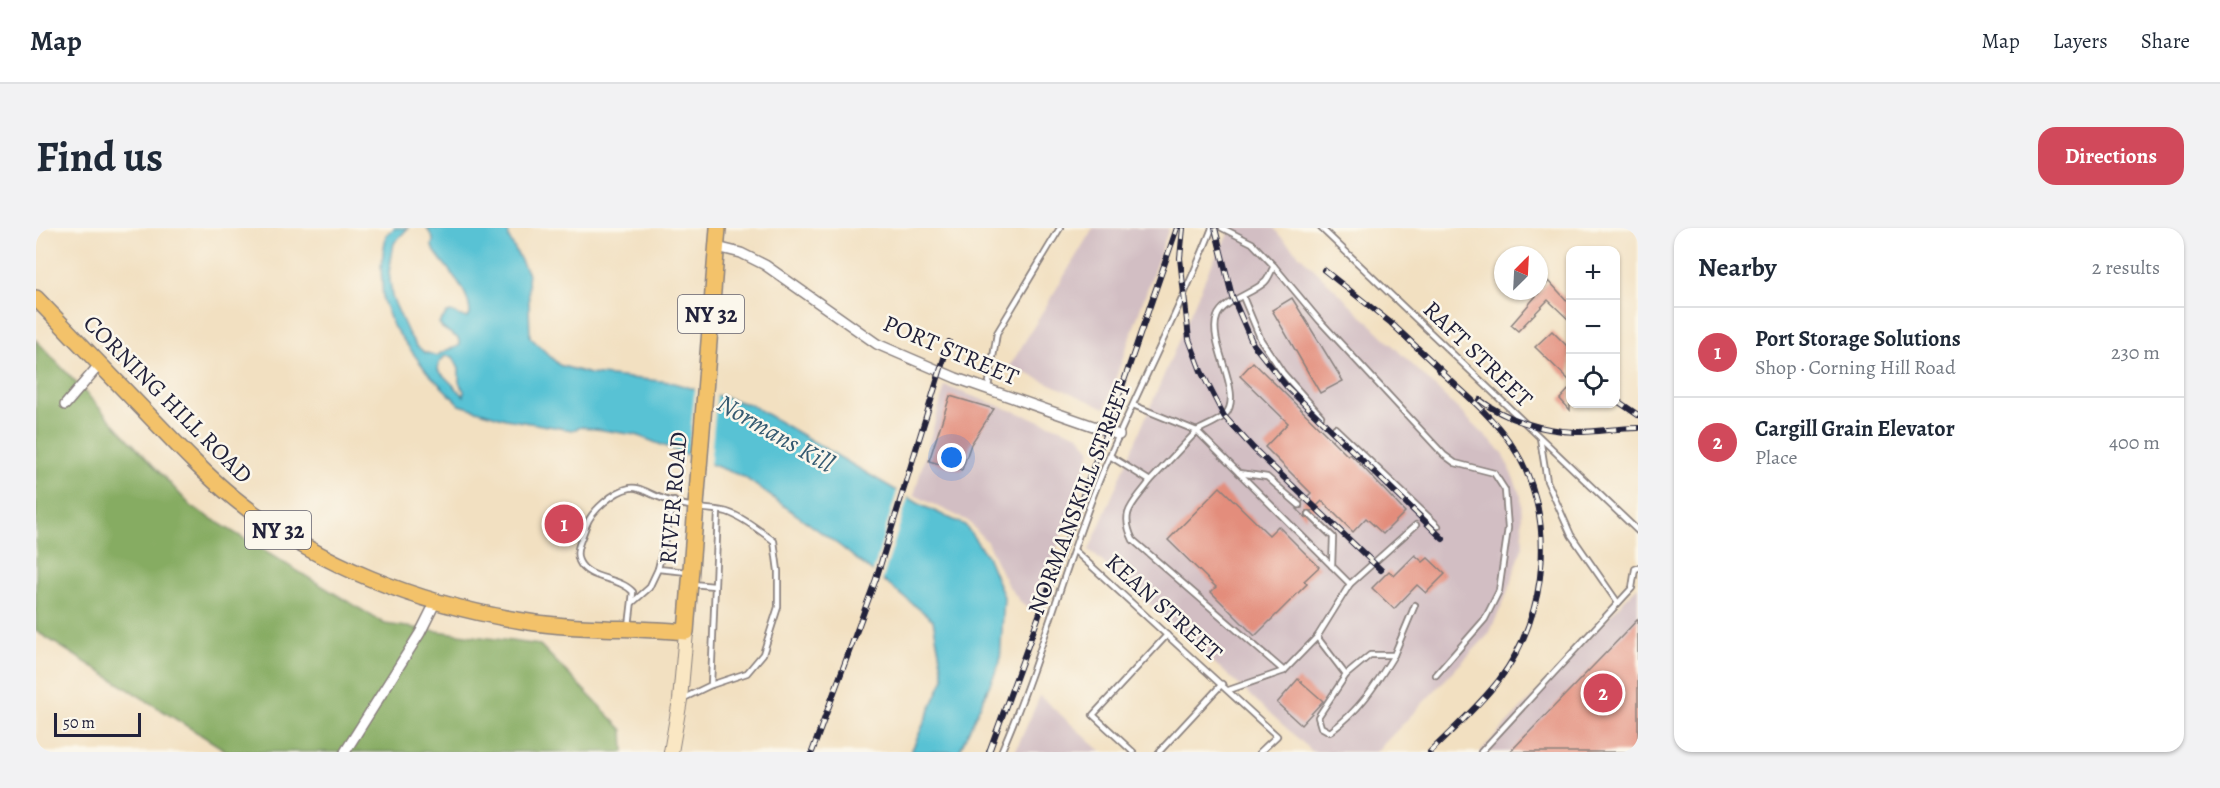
<!DOCTYPE html>
<meta charset="utf-8">
<style>
body{margin:0;font-family:Alegreya,serif;background:#f2f2f3;color:#1f2937}
.controls{position:absolute;right:18px;top:18px;display:grid;overflow:hidden;border-radius:12px;box-shadow:0 2px 4px #0004}
.controls button{width:54px;height:54px;display:grid;place-items:center;padding:0;border:0;border-bottom:2px solid #e0e1e3;background:#fff;color:#1f2937;font:30px sans-serif}
.compass{position:absolute;left:1458px;top:18px;width:54px;height:54px;border-radius:50%;background:#fff;box-shadow:0 2px 4px #0004;rotate:24deg}
.scale{position:absolute;left:18px;bottom:15px;width:87px;box-sizing:border-box;padding-left:6px;border:3px solid #22223b;border-top:0;font-size:16px;line-height:21px;white-space:nowrap;color:#22223b;-webkit-text-stroke:4px #fbf7ec;paint-order:stroke}
.you{position:absolute;left:916px;top:230px;width:21px;height:21px;margin:-15px;border:4px solid #fff;border-radius:50%;background:#1a73e8;box-shadow:0 0 0 9px #1a73e833}
.badge{display:grid;place-items:center;width:39px;height:39px;border-radius:50%;background:#d1495b;color:#fff;font-size:20px;font-weight:700}
.pin{position:absolute;translate:-50% -50%;border:3px solid #fff;box-shadow:0 2px 6px #0006}
.list{margin:0;padding:0;list-style:none}
h2{display:flex;justify-content:space-between;align-items:center;height:78px;margin:0;padding:0 24px;font-size:26px}
h2 small{font-size:20px;font-weight:400;color:#747a83}
.list li{display:grid;grid-template-columns:39px 1fr auto;gap:18px;align-items:center;box-sizing:border-box;height:90px;padding:0 24px;border-top:2px solid #e0e1e3}
.list b{display:block;font-size:22px;white-space:nowrap}
.list p{margin:0;font-size:20px;white-space:nowrap;color:#747a83}
.list em{font-size:20px;font-style:normal;color:#747a83}
.icon{flex:none;width:33px;height:33px;fill:none;stroke:currentColor;stroke-width:2;stroke-linecap:round;stroke-linejoin:round}
.map{position:relative;flex:none;width:1602px;height:524px;overflow:hidden;border-radius:18px}
header{display:flex;align-items:center;gap:36px;box-sizing:border-box;height:84px;padding:0 30px;background:#fff;border-bottom:2px solid #e0e1e3}
header strong{font-size:28px}
nav{display:flex;gap:33px;margin-inline-start:auto;font-size:21px}
.intro{display:flex;align-items:center;justify-content:space-between;box-sizing:border-box;height:144px;padding:0 36px}
h1{margin:0;font-size:42px}
.button{padding:15px 27px;border-radius:18px;background:#d1495b;color:#fff;font-size:21px;font-weight:700}
main{display:flex;gap:36px;padding:0 36px}
aside{flex:1;background:#fff;border-radius:18px;box-shadow:0 2px 4px #0004}
.map>svg:first-child{display:block}
</style>
<header>
<strong>Map</strong>
<nav><a>Map</a><a>Layers</a><a>Share</a></nav>
</header>
<div class="intro"><h1>Find us</h1><a class="button">Directions</a></div>
<main>
<div class="map">
<svg width="1602" height="524" viewBox="0 0 1602 524">
<rect width="100%" height="100%" fill="#fbf7ec"/>
<filter id="ink" filterUnits="userSpaceOnUse"><feTurbulence type="fractalNoise" baseFrequency=".0167" numOctaves="2"/><feDisplacementMap in="SourceGraphic" scale="12" xChannelSelector="R" yChannelSelector="G"/><feConvolveMatrix kernelMatrix="1 2 1 2 8 2 1 2 1" color-interpolation-filters="sRGB"/></filter>
<filter id="wash" filterUnits="userSpaceOnUse"><feTurbulence type="fractalNoise" baseFrequency=".008" numOctaves="4" result="noise"/><feDisplacementMap in="SourceGraphic" scale="24" xChannelSelector="R" yChannelSelector="G"/><feGaussianBlur stdDeviation="1.35" result="paint"/><feColorMatrix in="noise" values="0 0 0 0 0 0 0 0 0 0 0 0 0 0 0 0 0 1.4 0 .05"/><feComposite in="paint" operator="in"/></filter>
<g filter="url(#wash)">
<rect width="100%" height="100%" fill="#f2e0c1"/>
<g fill="#d2bec3">
<polygon points="1057,0 1133,0 1069,180 974,138"/>
<polygon points="1196,0 1238,0 1243,7 1467,225 1485,268 1487,318 1470,368 1453,406 1340,524 1277,524 1053,322 1175,37"/>
<polygon points="909,158 1043,207 1055,222 999,383 987,377 971,356 951,314 932,293 878,267"/>
<polygon points="1602,358 1602,524 1444,524"/>
<polygon points="1004,468 1066,524 979,524"/>
</g>
<polygon fill="#86ac62" stroke="#54674e" stroke-width="1.5" points="0,112 156,279 349,396 504,417 587,502 588,524 192,524 0,403"/>
<path fill="#58c2d4" stroke="#3d7288" stroke-width="1.5" fill-rule="evenodd" d="M359 0H372L358 15 353 44 356 69 372 105 380 117 388 124 401 128C412 118 415 123 424 117L422 110 406 100 403 95 411 85 415 84 430 90 434 87C434 59 409 41 396 19L397 11 391 0H472L473 10 492 46 494 109 523 137 554 146 634 154 715 177 885 277 929 297 951 328 968 369 964 434 923 524H875L908 450 897 392 804 318 708 249 600 207 546 199 536 202 470 191 424 177 391 144 357 98 347 72 345 39 350 7ZM409 128 417 129 423 141V154L428 163V168L402 142 403 135Z"/>
<g fill="#f2e0c1">
<polygon points="659,158 681,164 674,239 652,230"/>
<polygon points="862,260 873,267 846,354 836,347"/>
</g>
<g id="blocks">
<g fill="#e38d7c">
<polygon points="1513,53 1534,76 1534,93 1512,72 1482,103 1475,97"/>
<polygon points="1256,70 1307,153 1284,165 1236,82"/>
<polygon points="1516,103 1534,121 1534,153 1499,119"/>
<polygon points="1217,134 1312,228 1314,226 1323,235 1369,284 1347,306 1330,290 1317,304 1286,273 1276,283 1270,283 1270,290 1261,281 1266,280 1266,274 1275,265 1229,219 1252,195 1204,148"/>
<polygon points="1534,160 1534,182 1524,171"/>
<polygon points="914,168 958,181 935,216 926,242 893,233"/>
<polygon points="1184,259 1233,307 1242,298 1283,339 1268,353 1271,356 1219,408 1175,364 1180,359 1132,312"/>
<polygon points="1379,327 1387,334 1392,330 1409,346 1390,365 1381,357 1358,381 1336,360 1353,343 1358,348"/>
<polygon points="1602,391 1602,524 1474,524 1588,406"/>
<polygon points="1262,451 1287,473 1265,497 1241,475"/>
</g>
</g>
</g>
<g filter="url(#ink)">
<use href="#blocks" fill-opacity="0" stroke="#8a817e" stroke-width="1.5"/>
<g fill="none" stroke-linecap="round" stroke-linejoin="round">
<defs>
<g id="service">
<path d="M1186 0 1216 15 1238 38C1235 43 1233 50 1229 54 1216 66 1186 73 1181 89 1171 115 1209 166 1189 187 1182 194 1169 198 1161 203L1314 356 1281 409 1248 443"/>
<polyline points="1285,0 1602,303"/>
<polyline points="1238,38 1283,92 1408,227 1419,235 1458,245 1469,262 1472,300 1463,363 1449,391 1400,447"/>
<polyline points="1207,69 1225,112 1247,145 1285,188"/>
<polyline points="952,160 961,105 1024,0"/>
<polyline points="1097,177 1161,203 1114,253"/>
<polyline points="1299,200 1402,298"/>
<polyline points="1504,210 1511,253 1535,307 1582,375"/>
<path d="M1074 228 1114 253C1097 277 1083 283 1097 312L1248 443 1193 462"/>
<polyline points="1203,245 1231,249 1263,277"/>
<polyline points="638,273 622,341 652,344"/>
<polyline points="1273,286 1297,309 1296,338"/>
<polyline points="1039,323 1241,508 1224,524"/>
<polyline points="656,356 678,358"/>
<polyline points="1314,356 1380,297"/>
<polyline points="597,374 613,360 622,341"/>
<path d="M593 398 597 364C583 348 552 353 543 333 538 322 547 309 550 298 555 283 578 263 594 260 602 258 612 265 620 268 632 273 646 277 659 279 670 282 681 281 691 284 707 289 724 303 738 313L742 343V379L727 426 711 445 675 457 646 471"/>
<polyline points="1281,409 1310,447 1334,427 1358,427 1379,377"/>
<path d="M1310 447 1282 489 1285 499 1294 504C1323 483 1339 458 1358 427"/>
<polyline points="675,457 682,283"/>
<path d="M965 524C1003 438 1026 346 1061 258 1096 171 1142 88 1176 0"/>
<polyline points="1097,524 1057,487 1131,407"/>
<polyline points="1123,524 1186,456"/>
<polyline points="1445,524 1596,360 1599,341 1602,340"/>
</g>
<g id="minor">
<polyline points="681,19 705,25 729,37 841,116 920,150 1083,207"/>
<polyline points="29,177 64,136"/>
<polyline points="309,524 384,405 400,373"/>
</g>
<polyline id="secondary" points="635,524 644,472 650,404"/>
<path id="primary" d="M0 70C35 106 69 142 104 178 134 209 164 242 198 270 280 337 382 376 487 393 540 402 595 399 650 404L682 0"/>
</defs>
<use href="#service" stroke="#8a817e" stroke-width="8"/>
<use href="#minor" stroke="#8a817e" stroke-width="12"/>
<use href="#secondary" stroke="#8a817e" stroke-width="16"/>
<use href="#primary" stroke="#8a817e" stroke-width="18"/>
<use href="#service" stroke="#fff" stroke-width="4.5"/>
<use href="#minor" stroke="#fff" stroke-width="9"/>
<use href="#secondary" stroke="#fae7c3" stroke-width="14"/>
<use href="#primary" stroke="#f3c26a" stroke-width="15"/>
<defs>
<g id="rail">
<polyline points="1147,0 1144,30 1153,111 1165,143 1188,188 1217,220 1345,342"/>
<polyline points="1179,0 1196,68 1217,116 1251,159 1407,311"/>
<polyline points="1288,42 1355,95 1408,145"/>
<path d="M1444 172C1470 192 1507 203 1541 204 1561 204 1582 200 1602 200"/>
<polyline points="1580,172 1602,187"/>
<polyline points="776,524 840,351 913,114"/>
<polyline points="953,524 1071,202 1141,0"/>
<path d="M1394 524C1417 501 1443 478 1463 452 1513 387 1522 283 1475 216 1455 187 1427 164 1402 141"/>
</g>
</defs>
<use href="#rail" stroke="#22223b" stroke-width="6"/>
<use href="#rail" stroke="#fbf7ec" stroke-width="4" stroke-dasharray="11" stroke-linecap="butt"/>
</g>
</g>
<g text-anchor="middle" stroke-width="5" stroke-linejoin="round" paint-order="stroke">
<g fill="#fbf7ec" stroke="#636270" stroke-width="1.5">
<rect x="642" y="67" width="66" height="38" rx="4.5"/>
<rect x="209" y="283" width="66" height="38" rx="4.5"/>
</g>
<g font-size="22" font-weight="bold" fill="#22223b">
<text x="675" y="94">NY 32</text>
<text x="242" y="310">NY 32</text>
</g>
<g font-size="24" fill="#22223b" stroke="#fbf7ec">
<text transform="translate(915 122) rotate(23)" y="8">PORT STREET</text>
<text transform="translate(1442 126) rotate(44)" y="8">RAFT STREET</text>
<text transform="translate(132 171) rotate(45)" y="8">CORNING HILL ROAD</text>
<text transform="translate(637 270) rotate(-85)" y="8">RIVER ROAD</text>
<text transform="translate(1043 270) rotate(-69)" y="8">NORMANSKILL STREET</text>
<text transform="translate(1128 379) rotate(42)" y="8">KEAN STREET</text>
</g>
<g font-size="26" font-style="italic" fill="#355a71" stroke="#fbf7ec">
<text transform="translate(740 205) rotate(30)" y="9">Normans Kill</text>
</g>
</g>
</svg>
<div class="controls">
<button>+</button>
<button>−</button>
<button><svg class="icon" aria-label="locate" viewBox="0 0 24 24"><circle cx="12" cy="12" r="6"/><path d="M12 2v4M12 18v4M2 12h4M18 12h4"/></svg></button>
</div>
<svg class="compass" viewBox="-18 -18 36 36"><path d="M0-13l5 13h-10z" fill="#e53935"/><path d="M0 13l5-13h-10z" fill="#747a83"/></svg>
<div class="scale">50 m</div>
<div class="you"></div>
<div class="pin badge" style="left:528px;top:296px">1</div>
<div class="pin badge" style="left:1567px;top:465px">2</div>
</div>
<aside>
<h2>Nearby<small>2 results</small></h2>
<ul class="list">
<li><span class="badge">1</span><div><b>Port Storage Solutions</b><p>Shop · Corning Hill Road</p></div><em>230 m</em></li>
<li><span class="badge">2</span><div><b>Cargill Grain Elevator</b><p>Place</p></div><em>400 m</em></li>
</ul>
</aside>
</main>
